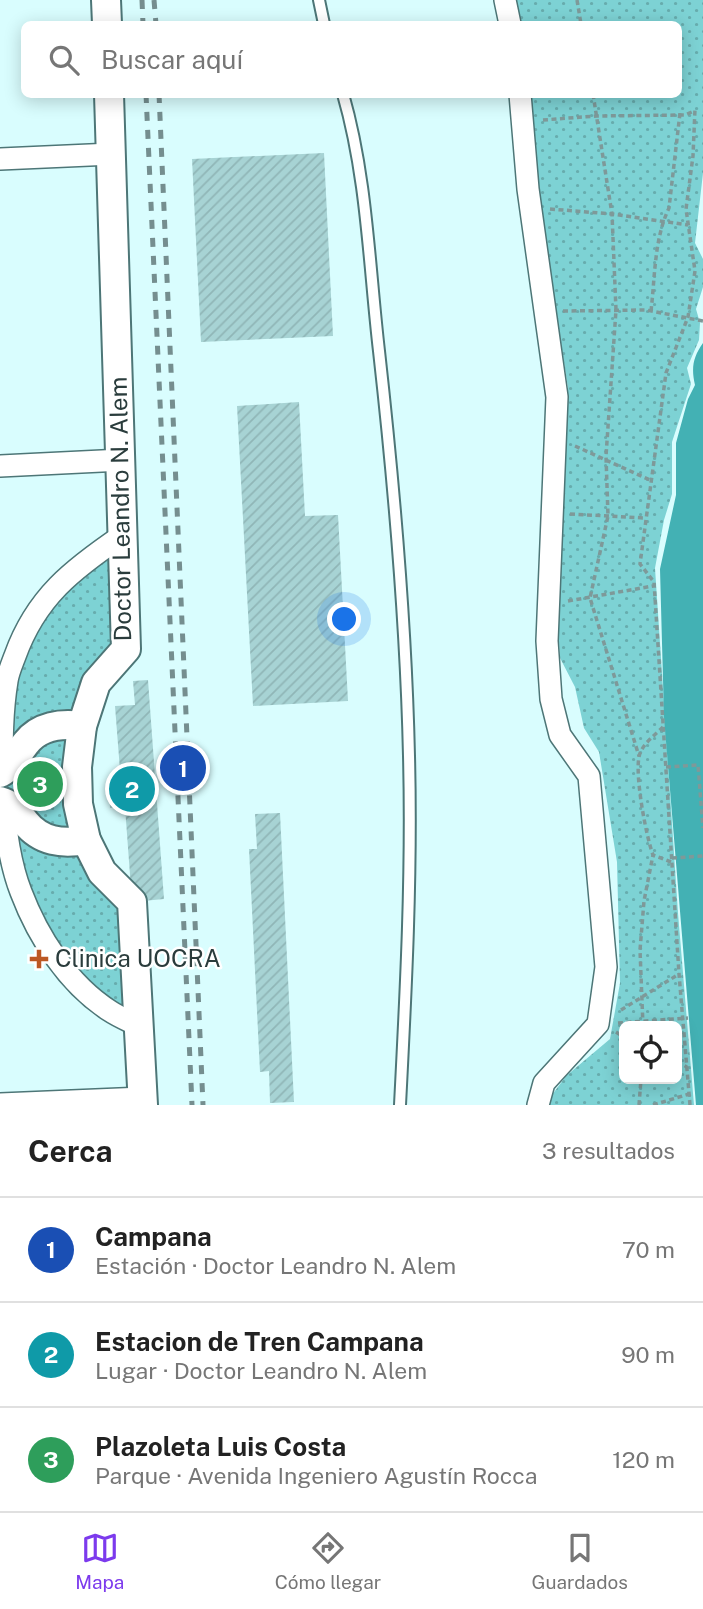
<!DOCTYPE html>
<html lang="es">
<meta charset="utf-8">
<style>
body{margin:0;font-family:"Public Sans",sans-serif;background:#f6f6f6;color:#222}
.controls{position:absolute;right:21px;bottom:21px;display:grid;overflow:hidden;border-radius:10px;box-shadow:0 4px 18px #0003}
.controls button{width:63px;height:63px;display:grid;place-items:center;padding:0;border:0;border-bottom:2px solid #e0e0e0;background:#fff;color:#222;font:35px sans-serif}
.you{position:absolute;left:345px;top:620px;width:24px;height:24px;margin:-18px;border:5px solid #fff;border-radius:50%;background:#1a73e8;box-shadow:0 0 0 10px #1a73e833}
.badge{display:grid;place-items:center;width:46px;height:46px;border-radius:50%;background:#7c3aed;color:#fff;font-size:23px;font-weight:700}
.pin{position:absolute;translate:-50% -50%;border:4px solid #fff;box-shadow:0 2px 7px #0006}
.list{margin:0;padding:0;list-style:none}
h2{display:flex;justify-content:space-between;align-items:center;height:91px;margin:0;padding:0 28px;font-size:30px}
h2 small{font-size:23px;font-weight:400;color:#767676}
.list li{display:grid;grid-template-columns:46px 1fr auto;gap:21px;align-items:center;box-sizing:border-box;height:105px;padding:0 28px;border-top:2px solid #e0e0e0}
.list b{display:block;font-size:26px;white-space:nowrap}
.list p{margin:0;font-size:23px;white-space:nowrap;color:#767676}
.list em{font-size:23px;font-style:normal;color:#767676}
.icon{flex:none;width:38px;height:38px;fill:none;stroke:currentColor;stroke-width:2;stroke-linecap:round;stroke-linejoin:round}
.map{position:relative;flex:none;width:703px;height:1105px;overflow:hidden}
.search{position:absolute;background:#fff;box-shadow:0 4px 18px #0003;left:21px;right:21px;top:21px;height:77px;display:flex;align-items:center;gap:18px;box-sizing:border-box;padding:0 24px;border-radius:10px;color:#767676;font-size:26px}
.sheet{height:406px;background:#fff}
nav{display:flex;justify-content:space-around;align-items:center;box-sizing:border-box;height:98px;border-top:2px solid #e0e0e0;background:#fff;font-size:19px;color:#767676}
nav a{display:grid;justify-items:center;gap:4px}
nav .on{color:#7c3aed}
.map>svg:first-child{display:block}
</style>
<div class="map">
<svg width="703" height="1105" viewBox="0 0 703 1105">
<defs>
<pattern id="park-dots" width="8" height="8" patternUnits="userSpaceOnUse" patternTransform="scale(1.75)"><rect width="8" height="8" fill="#7dd2d4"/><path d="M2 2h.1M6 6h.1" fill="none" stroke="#67acad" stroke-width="1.8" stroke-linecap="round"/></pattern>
<pattern id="building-hatch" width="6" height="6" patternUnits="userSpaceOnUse" patternTransform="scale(1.75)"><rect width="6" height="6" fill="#a7d3d4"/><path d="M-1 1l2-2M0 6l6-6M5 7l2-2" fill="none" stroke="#90b6b7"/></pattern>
</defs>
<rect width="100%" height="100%" fill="#d9fdfe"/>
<g fill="url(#park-dots)" fill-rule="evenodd">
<path d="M515 0H703V173L695 243 703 259V287L696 309 700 323 699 340 687 368 691 384 672 442V494L664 520 655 568 678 913 694 1105H549V1099L566 1076 610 1039 620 983 617 862 599 752 584 728 575 687 560 658 558 626 568 388 537 190 528 95 678 94V24H519ZM624 1026H677V1079H624Z"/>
<polygon points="123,535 126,649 96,683 78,804 132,902 139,1026 50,949 3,801 2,773 24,631"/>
</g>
<path fill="#43b1b4" d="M703 343V1105H696L664 717 660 569 676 495V443L688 399 695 385C691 368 693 357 703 343Z"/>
<g fill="url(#building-hatch)">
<polygon points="324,153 333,336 201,342 192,159"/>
<polygon points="299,402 305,516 338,515 348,701 253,706 237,406"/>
<polygon points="148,680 164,899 132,902 125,807 110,808 109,784 121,783 115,706 135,705 133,681"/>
<polygon points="280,813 294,1102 270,1103 269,1071 260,1072 249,849 257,849 255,814"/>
</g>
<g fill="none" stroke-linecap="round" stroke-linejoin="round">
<defs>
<g id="lane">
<polyline points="319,0 324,24"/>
<path d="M343 94C367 177 369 265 379 351 394 485 406 621 409 756 412 873 406 989 400 1105"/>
</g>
<g id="street">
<polyline points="505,0 510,24"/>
<polyline points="520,94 528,189 557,397 547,641 551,699 560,735 589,776 606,967 598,1024 544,1083 538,1105"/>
<polyline points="0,159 112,154"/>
<polyline points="0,466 122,460"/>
<path d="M2 773C2 742 2 711 7 681 8 673 12 664 15 656 36 597 73 569 123 535"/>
<path d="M3 801C6 831 10 864 21 892 38 937 68 984 110 1011 119 1017 129 1021 139 1026"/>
<polyline points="0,1104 143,1098"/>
</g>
<g id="secondary">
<polyline points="106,0 107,24"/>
<polyline points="109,94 126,649 96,683 82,726 77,767 78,804 86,840 102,872 132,902 143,1105"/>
<path d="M0 773C13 766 17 754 26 743 39 726 61 723 82 726"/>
<path d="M0 801C12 804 18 813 25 822 41 842 62 844 86 840"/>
</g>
</defs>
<use href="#lane" stroke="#4d7677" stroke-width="14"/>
<use href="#street" stroke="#4d7677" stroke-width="24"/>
<use href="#secondary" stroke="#4d7677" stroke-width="32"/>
<g stroke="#7e9999" stroke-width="3.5" stroke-dasharray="5 3.5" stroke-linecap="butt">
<polyline points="577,0 581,24"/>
<polyline points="593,94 612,214 616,310 606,456 608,516 590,598 639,756"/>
<polyline points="543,120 597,116 685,115 694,111"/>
<polyline points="550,209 612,214 688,225"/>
<polyline points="563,311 646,310 703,321"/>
<path d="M651 311C655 278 654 239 669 208L680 113"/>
<polyline points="575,446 650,480"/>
<polyline points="570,514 645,518"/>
<polyline points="568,601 653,586"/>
<path d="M663 727C655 735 641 745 639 757 635 777 646 836 653 855L671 862"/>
<polyline points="666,767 698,765 703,828"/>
<polyline points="672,858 703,856"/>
<polyline points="621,1010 679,974"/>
<polyline points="618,1023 688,1018"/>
<polyline points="643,1026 640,950 644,901 653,855"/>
<polyline points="616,1032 624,1037"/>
<polyline points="677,1062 687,1067"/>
<polyline points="639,1105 641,1079"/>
<polyline points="653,1105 689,1094"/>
<polyline points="690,1105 679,974 654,582 640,564 666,373 688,317 695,271 686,209 693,156 695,109"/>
</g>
<use href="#lane" stroke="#fff" stroke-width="10"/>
<use href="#street" stroke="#fff" stroke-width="21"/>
<use href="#secondary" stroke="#fff" stroke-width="28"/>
<g stroke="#758e8f" stroke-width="5" stroke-dasharray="9 9" stroke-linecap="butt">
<polyline points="142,0 143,24"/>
<polyline points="154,0 156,24"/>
<polyline points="146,94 192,1105"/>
<polyline points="159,94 203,1105"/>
</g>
</g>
<path fill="#bc5824" stroke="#fff" stroke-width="2.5" d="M35.5 948.5h7v7h7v7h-7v7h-7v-7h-7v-7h7z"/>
<g text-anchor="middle" stroke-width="5" stroke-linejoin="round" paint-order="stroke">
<g font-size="24" fill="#2a3c3c" stroke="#fff">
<text transform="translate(121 509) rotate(-91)" y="8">Doctor Leandro N. Alem</text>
</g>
<g font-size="24" fill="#2a3c3c" stroke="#fff" text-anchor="start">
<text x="55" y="967">Clinica UOCRA</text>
</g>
</g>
</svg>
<div class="controls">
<button><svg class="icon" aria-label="locate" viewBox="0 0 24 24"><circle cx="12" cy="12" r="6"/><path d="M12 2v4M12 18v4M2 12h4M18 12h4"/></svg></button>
</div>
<div class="you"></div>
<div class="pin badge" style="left:183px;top:768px;background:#1a4fb4">1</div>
<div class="pin badge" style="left:132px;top:789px;background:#0f9aa8">2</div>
<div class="pin badge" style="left:40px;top:784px;background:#2e9e5b">3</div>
<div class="search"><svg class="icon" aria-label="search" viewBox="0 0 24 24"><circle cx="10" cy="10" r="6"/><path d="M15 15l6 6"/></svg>Buscar aquí</div>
</div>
<section class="sheet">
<h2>Cerca<small>3 resultados</small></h2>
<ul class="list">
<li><span class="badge" style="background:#1a4fb4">1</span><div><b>Campana</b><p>Estación · Doctor Leandro N. Alem</p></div><em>70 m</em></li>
<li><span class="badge" style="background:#0f9aa8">2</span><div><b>Estacion de Tren Campana</b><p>Lugar · Doctor Leandro N. Alem</p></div><em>90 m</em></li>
<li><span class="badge" style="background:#2e9e5b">3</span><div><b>Plazoleta Luis Costa</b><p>Parque · Avenida Ingeniero Agustín Rocca</p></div><em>120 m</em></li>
</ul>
</section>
<nav>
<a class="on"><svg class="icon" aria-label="map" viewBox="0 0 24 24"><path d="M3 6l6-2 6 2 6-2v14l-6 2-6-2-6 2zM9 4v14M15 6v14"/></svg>Mapa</a>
<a><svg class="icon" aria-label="directions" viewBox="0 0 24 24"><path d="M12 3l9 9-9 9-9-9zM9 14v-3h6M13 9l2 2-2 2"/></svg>Cómo llegar</a>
<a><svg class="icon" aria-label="saved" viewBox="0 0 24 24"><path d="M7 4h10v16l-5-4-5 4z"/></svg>Guardados</a>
</nav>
